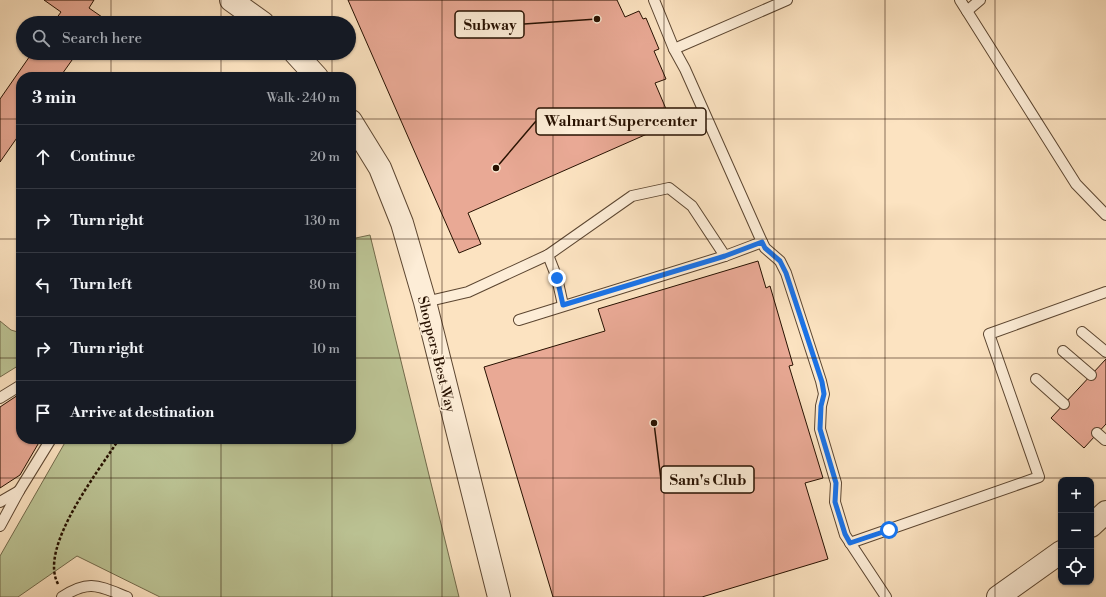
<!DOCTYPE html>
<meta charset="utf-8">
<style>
body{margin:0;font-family:"Libre Bodoni",serif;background:#20242c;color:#f1f3f6}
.controls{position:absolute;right:12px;bottom:12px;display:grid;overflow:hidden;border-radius:8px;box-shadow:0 1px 3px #0004}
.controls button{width:36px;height:36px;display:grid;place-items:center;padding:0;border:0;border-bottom:1px solid #363941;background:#171b24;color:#f1f3f6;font:20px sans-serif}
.stop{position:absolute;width:12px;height:12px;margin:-9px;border:3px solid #1a73e8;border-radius:50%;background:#fff}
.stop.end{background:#1a73e8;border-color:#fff;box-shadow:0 1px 4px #0008}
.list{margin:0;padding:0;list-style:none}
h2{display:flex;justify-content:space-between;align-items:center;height:52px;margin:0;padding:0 16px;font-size:17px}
h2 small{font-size:13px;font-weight:400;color:#9ea1a6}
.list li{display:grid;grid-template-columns:26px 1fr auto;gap:12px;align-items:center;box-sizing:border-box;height:64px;padding:0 16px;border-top:1px solid #363941}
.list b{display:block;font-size:15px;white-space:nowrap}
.list em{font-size:13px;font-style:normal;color:#9ea1a6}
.icon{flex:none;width:22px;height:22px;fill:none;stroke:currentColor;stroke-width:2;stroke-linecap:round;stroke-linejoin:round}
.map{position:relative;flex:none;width:1106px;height:597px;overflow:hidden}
.search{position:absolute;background:#171b24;box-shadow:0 1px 3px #0004;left:16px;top:16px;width:340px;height:44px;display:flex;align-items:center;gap:10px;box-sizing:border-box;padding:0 14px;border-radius:22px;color:#9ea1a6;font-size:15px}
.panel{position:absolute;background:#171b24;box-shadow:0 1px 3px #0004;left:16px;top:72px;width:340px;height:372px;border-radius:16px}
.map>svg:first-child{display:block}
</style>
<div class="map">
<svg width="1106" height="597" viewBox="0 0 1106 597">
<rect width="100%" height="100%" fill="#fce3c1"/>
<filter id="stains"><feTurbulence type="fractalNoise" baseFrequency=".005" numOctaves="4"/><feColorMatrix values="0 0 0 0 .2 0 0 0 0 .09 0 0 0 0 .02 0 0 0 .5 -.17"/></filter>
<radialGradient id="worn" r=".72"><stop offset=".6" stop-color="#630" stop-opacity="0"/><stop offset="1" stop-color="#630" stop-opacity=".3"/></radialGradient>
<g fill="#bcc495" stroke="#726a4b">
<polygon points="370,235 459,597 160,597 77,556 18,597 0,597 0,556 67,439 351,439 351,239"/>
<polygon points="0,321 11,330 21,333 21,364 0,377"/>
</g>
<g fill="#e9a995" stroke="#271101">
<polygon points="44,0 94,0 89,8 102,17 98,23 53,23 61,12"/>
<polygon points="348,0 617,0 625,17 639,11 643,19 646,18 659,49 654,51 666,79 655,83 672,123 468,213 481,244 459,253"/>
<polygon points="32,53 77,53 60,77 21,77 21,132 0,162 0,99"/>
<polygon points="758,261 766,288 770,286 793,365 789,366 823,478 805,483 828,559 702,597 553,597 484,367 605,331 598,309"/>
<polygon points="1106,359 1106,424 1084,448 1051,418"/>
<polygon points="21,393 21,439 41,439 20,475 0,488 0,407"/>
</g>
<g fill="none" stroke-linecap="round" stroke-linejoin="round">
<defs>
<g id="service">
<polyline points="654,0 674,49 685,69 762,242 765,248 780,261 786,273 821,381 824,394 821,406 820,429 836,483 835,502 845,535 886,597"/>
<polyline points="960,0 1076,184 1106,215"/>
<polyline points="967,11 980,0"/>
<polyline points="674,49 787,0"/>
<polyline points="548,255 557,278 563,305"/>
<polyline points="425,302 468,292 548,255 632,196 669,188 692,206 725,256"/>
<polyline points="519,320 725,256 762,242"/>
<polyline points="1082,332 1106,352"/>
<polyline points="1063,351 1091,375"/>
<polyline points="1036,379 1064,404"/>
<polyline points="0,398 21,385"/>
<polyline points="1097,433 1105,440"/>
<polyline points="0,502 19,491"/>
<polyline points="0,526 19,491 51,439"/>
<polyline points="850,543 1039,477 989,334 1106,292"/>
<path d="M62 597C89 579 99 586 127 597"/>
</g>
<g id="tertiary">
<polyline points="231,0 263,23"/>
<polyline points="295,53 317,77"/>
<polyline points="351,121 380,168 402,223 425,302 499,597"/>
<polyline points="1091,526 1106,512"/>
<polyline points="998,597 1061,552"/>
</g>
</defs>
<use href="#service" stroke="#5c4631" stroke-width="12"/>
<use href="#tertiary" stroke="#5c4631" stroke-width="24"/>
<path stroke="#271101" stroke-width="2.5" stroke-dasharray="3 2" stroke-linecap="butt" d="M58 584C38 547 99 471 119 439"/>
<use href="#service" stroke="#fdedd7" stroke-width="10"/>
<use href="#tertiary" stroke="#fdedd7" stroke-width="22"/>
</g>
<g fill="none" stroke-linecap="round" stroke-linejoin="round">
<polyline stroke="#1a73e8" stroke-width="5" points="557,278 563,305 725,256 762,242 765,248 780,261 786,273 822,382 824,394 821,406 820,429 836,483 835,502 845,534 850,543 889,530"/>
</g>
<path fill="none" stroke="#271101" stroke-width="1" stroke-opacity="0.55" d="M111 0V23M221 0V23M332 0V23M442 0V597M553 0V597M664 0V597M774 0V597M885 0V597M995 0V597M111 53V77M221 53V77M332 53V77M0 119H21M351 119H1106M0 239H21M351 239H1106M0 358H21M351 358H1106M111 439V597M221 439V597M332 439V597M0 478H1106"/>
<g text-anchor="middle" stroke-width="3" stroke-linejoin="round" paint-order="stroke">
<g font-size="14" fill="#271101" stroke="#fdedd7">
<text transform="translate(437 354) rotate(76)" y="5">Shoppers Best Way</text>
</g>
</g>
<path fill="none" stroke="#271101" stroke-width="1.5" d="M597 19L524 24M496 168L536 121M654 423L661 480"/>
<g fill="#271101" stroke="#fdedd7" stroke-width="1.5">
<circle cx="597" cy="19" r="4"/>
<circle cx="496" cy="168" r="4"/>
<circle cx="654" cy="423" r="4"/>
</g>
<g fill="#fdedd7" stroke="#271101" stroke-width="1.5">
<rect x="455" y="11" width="69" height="27" rx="4"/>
<rect x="536" y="108" width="170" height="27" rx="4"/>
<rect x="661" y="466" width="93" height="27" rx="4"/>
</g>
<g font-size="15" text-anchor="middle" font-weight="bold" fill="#271101">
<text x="490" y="30">Subway</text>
<text x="621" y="126">Walmart Supercenter</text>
<text x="708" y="485">Sam's Club</text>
</g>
<rect width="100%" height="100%" filter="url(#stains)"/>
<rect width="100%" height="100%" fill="url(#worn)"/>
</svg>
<div class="controls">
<button>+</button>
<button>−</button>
<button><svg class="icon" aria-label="locate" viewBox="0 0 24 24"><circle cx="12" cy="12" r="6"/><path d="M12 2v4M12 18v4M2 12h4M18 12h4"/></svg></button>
</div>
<div class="stop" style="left:889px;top:530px"></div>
<div class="stop end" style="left:557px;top:278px"></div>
<div class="search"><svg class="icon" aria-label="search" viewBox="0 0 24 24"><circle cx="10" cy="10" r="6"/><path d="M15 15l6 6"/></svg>Search here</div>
<section class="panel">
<h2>3 min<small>Walk · 240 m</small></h2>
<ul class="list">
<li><svg class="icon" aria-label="ahead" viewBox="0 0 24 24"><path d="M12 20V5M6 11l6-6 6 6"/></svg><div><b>Continue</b></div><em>20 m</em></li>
<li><svg class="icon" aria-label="right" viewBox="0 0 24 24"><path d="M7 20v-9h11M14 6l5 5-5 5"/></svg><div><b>Turn right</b></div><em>130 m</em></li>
<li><svg class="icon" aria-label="left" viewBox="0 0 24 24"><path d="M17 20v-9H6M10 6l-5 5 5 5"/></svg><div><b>Turn left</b></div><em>80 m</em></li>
<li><svg class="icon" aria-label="right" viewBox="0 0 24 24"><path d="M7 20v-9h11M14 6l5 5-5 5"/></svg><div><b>Turn right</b></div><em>10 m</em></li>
<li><svg class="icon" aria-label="arrive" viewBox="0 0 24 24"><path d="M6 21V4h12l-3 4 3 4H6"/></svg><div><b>Arrive at destination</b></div></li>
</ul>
</section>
</div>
